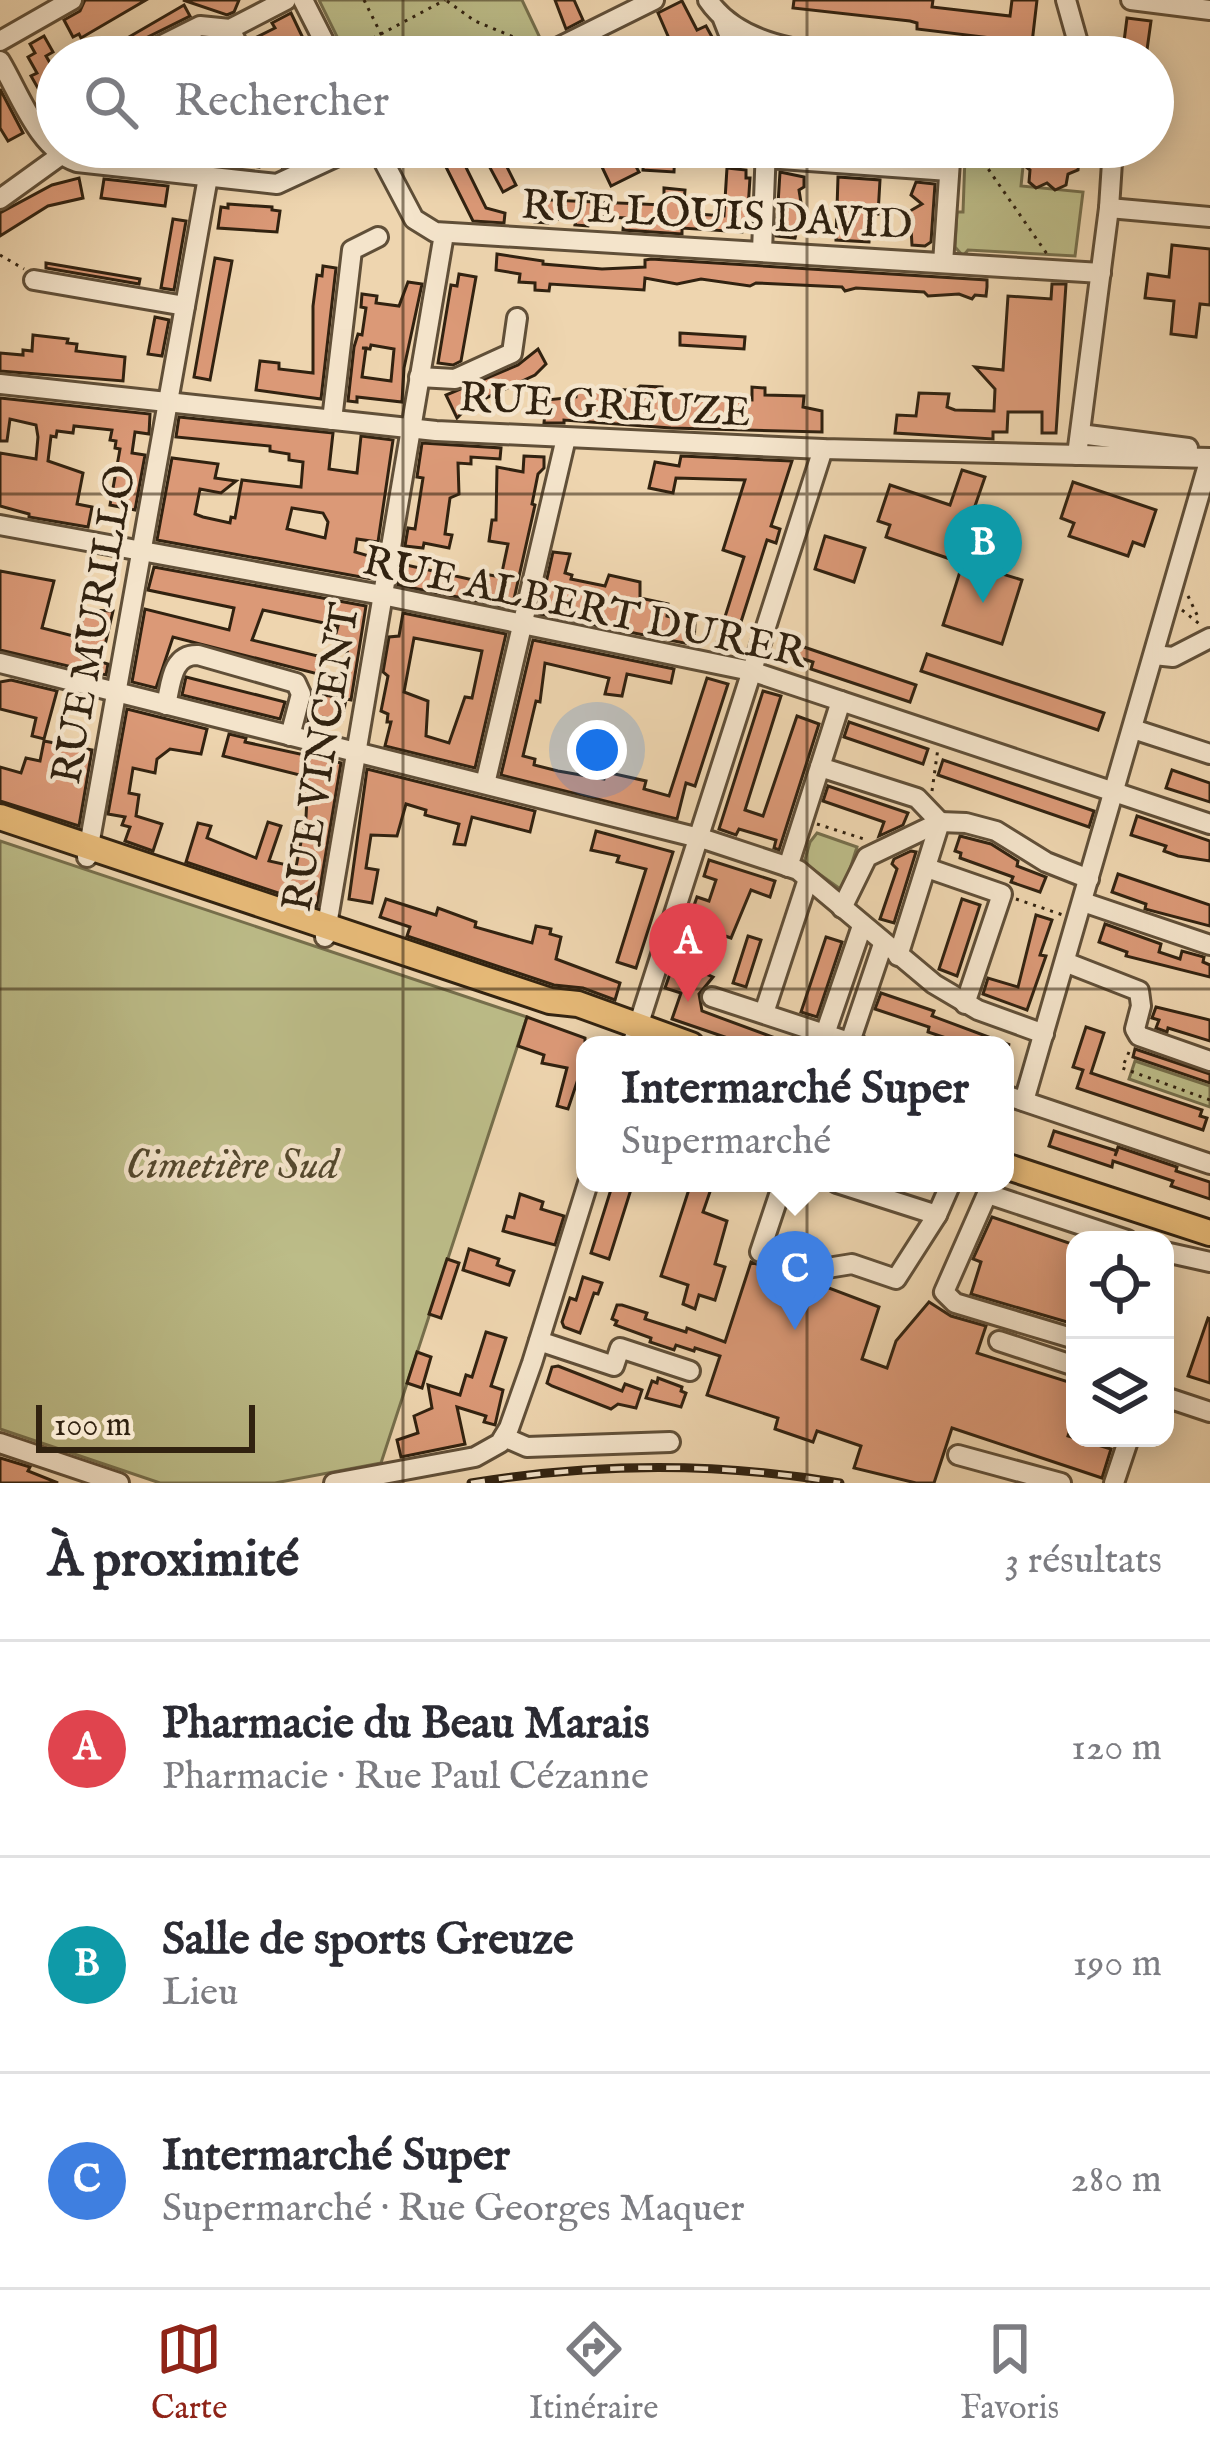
<!DOCTYPE html>
<html lang="fr">
<meta charset="utf-8">
<style>
body{margin:0;font-family:"IM FELL English",serif;background:#f7f7f7;color:#2b2b33}
.controls{position:absolute;right:36px;bottom:36px;display:grid;overflow:hidden;border-radius:24px;box-shadow:0 6px 30px #0003}
.controls button{width:108px;height:108px;display:grid;place-items:center;padding:0;border:0;border-bottom:3px solid #e1e1e2;background:#fff;color:#2b2b33;font:60px sans-serif}
.scale{position:absolute;left:36px;bottom:30px;width:219px;box-sizing:border-box;padding-left:12px;border:6px solid #312210;border-top:0;font-size:33px;line-height:42px;white-space:nowrap;color:#312210;-webkit-text-stroke:9px #f4e4cb;paint-order:stroke}
.you{position:absolute;left:597px;top:750px;width:42px;height:42px;margin:-30px;border:9px solid #fff;border-radius:50%;background:#1a73e8;box-shadow:0 0 0 18px #1a73e833}
.badge{display:grid;place-items:center;width:78px;height:78px;border-radius:50%;background:#8f2418;color:#fff;font-size:39px;font-weight:700}
.pin{position:absolute;translate:-50% -99px;filter:drop-shadow(0 3px 6px #0008)}
.pin::after{content:'';position:absolute;top:63px;width:42px;height:36px;background:inherit;clip-path:polygon(0 0,100% 0,50% 100%)}
.popup{position:absolute;left:576px;top:1036px;width:438px;height:156px;box-sizing:border-box;display:grid;place-content:center;border-radius:24px;background:#fff;filter:drop-shadow(0 3px 9px #0005);font-size:39px;white-space:nowrap;color:#7c7c81}
.popup b{font-size:45px;color:#2b2b33}
.popup::after{content:'';position:absolute;left:50%;top:100%;margin-left:-24px;border:24px solid transparent;border-top-color:#fff}
.list{margin:0;padding:0;list-style:none}
h2{display:flex;justify-content:space-between;align-items:center;height:156px;margin:0;padding:0 48px;font-size:51px}
h2 small{font-size:39px;font-weight:400;color:#7c7c81}
.list li{display:grid;grid-template-columns:78px 1fr auto;gap:36px;align-items:center;box-sizing:border-box;height:216px;padding:0 48px;border-top:3px solid #e1e1e2}
.list b{display:block;font-size:45px;white-space:nowrap}
.list p{margin:0;font-size:39px;white-space:nowrap;color:#7c7c81}
.list em{font-size:39px;font-style:normal;color:#7c7c81}
.icon{flex:none;width:66px;height:66px;fill:none;stroke:currentColor;stroke-width:2;stroke-linecap:round;stroke-linejoin:round}
.map{position:relative;flex:none;width:1210px;height:1483px;overflow:hidden}
.search{position:absolute;background:#fff;box-shadow:0 6px 30px #0003;left:36px;right:36px;top:36px;height:132px;display:flex;align-items:center;gap:30px;box-sizing:border-box;padding:0 42px;border-radius:66px;color:#7c7c81;font-size:45px}
.sheet{height:804px;background:#fff}
nav{display:flex;justify-content:space-around;align-items:center;box-sizing:border-box;height:168px;border-top:3px solid #e1e1e2;background:#fff;font-size:33px;color:#7c7c81}
nav a{display:grid;justify-items:center;gap:6px}
nav .on{color:#8f2418}
.map>svg:first-child{display:block}
</style>
<div class="map">
<svg width="1210" height="1483" viewBox="0 0 1210 1483">
<rect width="100%" height="100%" fill="#eed5af"/>
<filter id="stains"><feTurbulence type="fractalNoise" baseFrequency=".00167" numOctaves="4"/><feColorMatrix values="0 0 0 0 .2 0 0 0 0 .09 0 0 0 0 .02 0 0 0 .5 -.17"/></filter>
<radialGradient id="worn" r=".72"><stop offset=".6" stop-color="#630" stop-opacity="0"/><stop offset="1" stop-color="#630" stop-opacity=".3"/></radialGradient>
<g fill="#bcbc88" stroke="#766f4c" stroke-width="3">
<polygon points="319,0 522,0 542,42 513,57 347,57"/>
<polygon points="958,147 1025,147 1021,186 1083,192 1075,256 968,250 963,256 955,247 957,212 963,212 965,157 957,156"/>
<polygon points="817,833 857,847 843,891 804,863 810,842"/>
<polygon points="0,841 527,1017 381,1463 275,1483 160,1483 0,1429"/>
<polygon points="1135,1061 1210,1086 1210,1107 1129,1079"/>
</g>
<g fill="#db9977" stroke="#312210" stroke-width="3" fill-rule="evenodd">
<polygon points="85,0 146,0 81,38 79,34 73,37 64,20 80,11"/>
<polygon points="183,0 239,0 234,12 227,15"/>
<polygon points="555,0 574,0 583,20 566,29"/>
<polygon points="794,0 933,0 932,7 1010,16 1012,0 1037,0 1032,43 917,29 917,23 910,21 793,8"/>
<polygon points="682,1 697,30 706,26 723,57 690,57 681,38 671,43 658,13"/>
<polygon points="184,5 190,16 132,45 125,57 115,57 110,48"/>
<polygon points="291,13 312,57 257,57 251,40 275,28 272,23"/>
<polygon points="1127,18 1151,21 1146,57 1122,57"/>
<polygon points="44,36 53,52 46,56 57,75 57,98 47,104 31,76 37,73 28,57 35,53 30,44"/>
<polygon points="203,40 210,50 222,44 229,57 168,57"/>
<polygon points="0,89 23,133 8,141 0,128"/>
<polygon points="166,147 207,147 205,162 165,155"/>
<polygon points="229,147 312,147 314,152 282,167 280,163 260,160 259,167 227,162"/>
<polygon points="436,147 456,147 486,208 505,213 504,223 473,221"/>
<polygon points="644,147 675,149 674,172 643,170"/>
<polygon points="1034,147 1071,147 1070,152 1079,158 1078,170 1068,174 1066,185 1055,190 1047,183 1036,188 1029,182 1030,170 1021,163 1022,151"/>
<polygon points="628,152 639,172 611,186 601,165"/>
<polygon points="502,157 516,185 503,192 488,164"/>
<polygon points="727,168 746,170 746,178 750,178 747,224 743,224 742,232 682,228 682,234 623,230 624,218 598,216 598,222 589,221 588,226 575,225 576,220 549,219 548,223 535,222 535,218 526,218 527,199 664,205 664,188 685,190 683,213 724,216"/>
<polygon points="780,172 804,177 804,187 799,190 802,209 795,238 776,236"/>
<polygon points="838,177 880,180 878,214 871,213 869,242 836,240"/>
<polygon points="79,178 83,198 48,206 0,236 0,213 52,185"/>
<polygon points="104,179 168,186 165,206 101,198"/>
<polygon points="916,182 935,184 931,242 925,246 912,245 910,211 922,204 911,195"/>
<polygon points="228,204 272,207 272,210 280,211 277,232 218,228 221,207 228,208"/>
<polygon points="173,219 186,221 174,290 161,288"/>
<polygon points="1172,245 1210,249 1210,305 1200,304 1196,337 1171,334 1174,301 1145,298 1148,274 1169,277"/>
<polygon points="497,254 543,261 543,264 602,269 645,267 645,260 651,259 987,280 987,287 986,296 975,295 972,299 959,294 928,296 924,292 856,288 845,291 842,287 756,283 750,286 701,279 677,284 645,278 644,290 550,284 549,291 535,290 535,283 519,282 520,274 496,270"/>
<polygon points="215,258 232,261 210,380 194,377"/>
<polygon points="46,263 140,279 139,284 46,268"/>
<polygon points="323,266 336,268 321,399 256,390 260,361 279,363 279,369 313,373 313,306 317,275 322,276"/>
<polygon points="459,274 476,277 461,361 453,365 438,363 451,285 457,286"/>
<path d="M408 282 422 284 404 368 402 402 357 397V402L348 401 354 347 358 334 362 335 366 308 361 307 362 294 377 296 376 303 399 306ZM371 345 394 349 391 381 362 377 366 348H362L370 349Z"/>
<polygon points="1052,284 1066,284 1056,433 1042,433 1042,412 1008,412 1007,432 993,432 993,439 895,433 897,415 916,416 919,393 949,394 947,407 955,410 994,411 995,389 975,367 1003,370 1008,296 1051,299"/>
<polygon points="155,317 169,320 162,356 148,354"/>
<polygon points="680,333 745,337 744,349 680,345"/>
<polygon points="33,335 68,339 67,343 77,344 76,351 125,357 123,381 0,371 0,353 23,355 23,350 32,351"/>
<polygon points="538,349 546,364 535,375 469,406 457,418 446,395 518,365"/>
<polygon points="640,386 662,387 662,396 752,400 752,387 765,388 765,395 804,396 803,407 822,411 822,432 671,428 564,420 564,423 544,423 546,400 576,397 577,389 635,390"/>
<polygon points="0,398 150,414 149,434 135,432 132,453 145,455 135,510 110,505 120,449 115,448 116,441 110,440 112,430 74,426 73,433 57,431 56,437 51,436 48,461 83,473 77,504 92,507 88,527 29,517 29,514 0,506 0,453 36,459 38,437 36,425 10,419 7,441 0,441"/>
<path d="M179 417 333 433 329 469 357 473 361 436 393 440 378 542 357 539 355 552 376 558 372 579 157 540 172 458 218 464 215 478 236 481 221 493 200 489 195 514 203 517 230 523 231 517 235 518 242 480 301 487 303 462 289 460V454L270 451V446L176 437ZM292 508 323 513 328 522 325 538 287 529Z"/>
<polygon points="422,443 501,448 500,459 471,457 471,464 458,463 459,494 450,498 445,534 452,535 449,548 424,543 423,548 405,546 408,528 415,529 423,478 417,477"/>
<polygon points="524,456 544,457 544,468 538,474 532,504 535,505 512,608 398,585 402,564 482,582 484,574 501,577 508,544 489,541 492,520 496,520 497,467 523,472"/>
<polygon points="681,456 792,461 771,526 780,529 776,543 767,540 733,647 717,642 744,557 723,550 745,480 676,478 673,493 649,488 655,462 679,466"/>
<polygon points="962,470 985,477 956,561 886,537 890,525 878,521 890,485 950,505"/>
<polygon points="1073,482 1156,510 1144,546 1133,542 1128,556 1069,536 1074,523 1061,518"/>
<polygon points="825,536 865,548 854,582 815,569"/>
<polygon points="553,552 570,554 565,573 572,575 571,579 605,586 609,575 640,582 640,598 668,604 667,616 695,623 694,645 539,614"/>
<polygon points="963,562 1022,580 1002,644 943,625"/>
<polygon points="154,567 366,606 351,700 337,697 350,640 335,637 338,626 263,610 252,640 322,657 318,674 173,637 156,688 132,682 145,609 229,630 234,608 148,590"/>
<polygon points="0,571 54,581 42,628 77,637 85,610 113,611 101,662 108,664 106,675 0,650"/>
<path d="M403 613 506 634 475 768 385 746 391 722H387L388 714 381 711 388 676 383 672 389 637 399 636ZM414 638 482 651 472 698 465 697 449 743 426 736 428 701 404 692Z"/>
<polygon points="533,640 674,669 671,683 627,674 622,696 605,694 609,678 545,663 540,702 536,701 523,756 535,759 534,765 558,771 604,779 606,772 646,781 644,789 669,796 707,678 728,684 695,786 686,783 677,819 501,775"/>
<polygon points="798,645 916,685 910,702 811,669 813,662 794,656"/>
<polygon points="927,654 1104,713 1098,730 921,671"/>
<polygon points="186,677 285,702 280,719 182,695"/>
<polygon points="11,680 57,691 44,739 32,736 36,718 0,709 0,682"/>
<polygon points="763,691 781,696 745,810 763,816 797,716 819,724 779,850 774,848 776,840 739,829 736,835 719,829"/>
<polygon points="314,693 346,699 342,720 312,716 310,727 307,726"/>
<polygon points="127,709 207,729 201,754 170,749 157,759 155,773 133,768 129,793 139,795 136,816 162,824 153,851 125,841 130,827 122,825 125,817 108,814"/>
<polygon points="849,722 928,749 923,764 844,737"/>
<polygon points="229,734 246,738 245,742 341,763 317,906 186,862 198,823 211,826 207,838 256,858 268,822 281,826 269,861 296,867 306,817 307,798 299,796 304,776 223,756"/>
<polygon points="44,741 92,750 79,826 0,801 0,767 21,773 26,758 40,761"/>
<polygon points="943,760 1094,811 1089,827 938,775"/>
<polygon points="367,769 535,811 530,832 472,817 465,845 454,844 459,824 425,815 426,810 406,804 397,836 371,835 366,868 378,870 372,903 349,899"/>
<polygon points="1172,770 1210,783 1210,802 1166,788"/>
<polygon points="828,786 908,813 903,825 879,836 884,822 823,801"/>
<polygon points="1137,816 1210,841 1210,861 1178,856 1164,851 1166,846 1131,835"/>
<polygon points="596,831 673,852 636,968 617,962 646,869 617,862 619,856 591,850"/>
<polygon points="960,836 991,844 1018,861 1017,866 1046,877 1040,892 1011,882 1013,877 960,858 961,853 955,851"/>
<polygon points="911,851 916,852 894,923 880,919 897,869 892,864 894,859"/>
<polygon points="709,860 775,881 770,897 751,890 731,938 711,931 704,939 699,955 711,959 706,974 713,977 699,994 702,1011 794,1045 748,1045 672,1019 681,993 665,988 697,897 709,901 716,880 704,876"/>
<polygon points="1118,874 1210,905 1210,926 1145,909 1146,904 1112,892"/>
<polygon points="386,899 436,915 438,908 476,922 475,927 532,943 536,926 551,929 550,934 561,937 556,959 620,983 615,1000 583,988 554,985 407,936 410,927 380,917"/>
<polygon points="962,899 980,905 957,976 939,969"/>
<polygon points="1036,915 1052,920 1040,955 1046,956 1027,1010 983,994 988,978 1018,987"/>
<polygon points="1105,924 1161,944 1159,952 1180,959 1182,951 1204,957 1203,962 1210,965 1210,977 1126,956 1127,952 1099,942"/>
<polygon points="748,936 761,940 746,987 733,983"/>
<polygon points="826,937 842,942 817,1017 801,1012"/>
<polygon points="881,993 934,1011 932,1016 1010,1045 967,1045 928,1032 929,1027 875,1009"/>
<polygon points="1156,1007 1210,1020 1210,1041 1168,1028 1167,1032 1156,1028 1159,1020 1152,1018"/>
<polygon points="527,1017 585,1038 585,1084 577,1082 568,1109 557,1106 567,1068 542,1063 544,1055 518,1046"/>
<polygon points="1086,1027 1104,1033 1091,1073 1202,1110 1200,1116 1207,1118 1203,1130 1077,1088 1083,1070 1073,1067"/>
<polygon points="1135,1049 1210,1074 1210,1083 1133,1057"/>
<polygon points="1054,1131 1117,1151 1115,1156 1118,1147 1177,1167 1176,1171 1210,1182 1210,1199 1171,1186 1173,1181 1113,1161 1112,1167 1049,1146"/>
<polygon points="613,1183 633,1183 609,1259 591,1253"/>
<polygon points="691,1183 713,1183 703,1212 727,1221 715,1264 725,1267 715,1300 699,1295 695,1309 683,1304 688,1285 661,1276"/>
<polygon points="520,1194 543,1202 541,1209 564,1216 555,1245 503,1231 507,1216 514,1218"/>
<polygon points="992,1217 1075,1245 1074,1324 971,1294 981,1262 973,1259"/>
<polygon points="469,1249 499,1259 497,1265 514,1271 509,1285 463,1270"/>
<polygon points="447,1259 459,1263 441,1318 429,1314"/>
<polygon points="751,1262 811,1283 828,1282 826,1287 879,1307 862,1359 887,1368 896,1341 929,1302 951,1316 986,1326 977,1353 1075,1384 1075,1413 1068,1436 1111,1449 1102,1478 952,1428 934,1483 916,1483 854,1468 861,1446 817,1431 813,1442 775,1429 778,1418 707,1395 720,1356 695,1348 694,1351 676,1345 674,1350 650,1342 651,1338 615,1325 617,1321 612,1319 617,1305 622,1305 647,1313 645,1319 686,1332 687,1328 725,1342"/>
<polygon points="583,1277 602,1283 598,1294 594,1293 580,1333 564,1327 562,1322 570,1298 576,1300"/>
<polygon points="1208,1318 1210,1319 1210,1383 1188,1376"/>
<polygon points="486,1332 506,1338 491,1386 503,1390 495,1425 484,1422 486,1416 457,1407 465,1444 401,1457 397,1440 418,1433 414,1416 432,1408 428,1385 460,1395 466,1375 472,1377"/>
<polygon points="417,1352 431,1357 422,1388 407,1383"/>
<polygon points="558,1366 622,1391 625,1384 642,1390 636,1408 618,1404 611,1409 552,1386 547,1383 552,1367"/>
<polygon points="658,1378 682,1387 681,1391 686,1393 681,1407 646,1398 652,1381 657,1383"/>
<polygon points="0,1458 30,1467 28,1471 58,1483 0,1483"/>
</g>
<g fill="none" stroke-linecap="round" stroke-linejoin="round">
<defs>
<g id="minor">
<polyline points="303,0 332,57"/>
<path d="M708 0C752 65 867 53 937 57"/>
<polyline points="1066,0 1082,57"/>
<polyline points="1131,0 1210,10"/>
<polyline points="723,19 738,57"/>
<polyline points="230,29 244,57"/>
<polyline points="0,41 72,0"/>
<polyline points="138,57 200,26 230,29 286,0"/>
<polyline points="539,57 654,0"/>
<polyline points="1054,57 1079,50"/>
<path d="M0 61C20 94 38 149 77 162L277 184 357 147"/>
<polyline points="376,147 414,219 435,232 1101,273"/>
<polyline points="767,158 949,171"/>
<polyline points="0,199 61,155"/>
<polyline points="1109,208 1210,217"/>
<polyline points="762,251 766,147"/>
<polyline points="943,263 951,147"/>
<polyline points="34,280 185,306"/>
<polyline points="419,377 455,379 512,353 517,318"/>
<polyline points="0,384 436,431 823,449 1210,458 1024,1101"/>
<polyline points="332,420 352,250 378,237"/>
<polyline points="1080,434 1188,448"/>
<polyline points="1077,455 1109,208 1113,147"/>
<polyline points="0,525 382,595 751,671 1210,824"/>
<polyline points="1154,655 1173,657 1210,638"/>
<polyline points="0,663 707,840 798,870 934,984 978,1010 1044,1034"/>
<path d="M166 705C171 685 171 654 198 655L296 683 301 694 290 736"/>
<polyline points="1133,729 1210,754"/>
<polyline points="820,767 917,798 940,822 898,956"/>
<polyline points="485,784 566,438"/>
<polyline points="87,857 208,177"/>
<polyline points="788,867 841,701"/>
<polyline points="927,868 1002,894 965,1004"/>
<polyline points="1083,902 1210,945"/>
<polyline points="842,908 867,857 940,822 966,823 996,831 1046,862 1089,879"/>
<polyline points="325,937 444,234"/>
<polyline points="1065,962 1139,991 1141,1006 1135,1029 1139,1036 1210,1061"/>
<polyline points="712,997 858,1045"/>
<polyline points="764,1013 808,879"/>
<polyline points="825,1034 862,926"/>
<polyline points="850,1042 883,944"/>
<polyline points="632,1045 823,449"/>
<polyline points="1005,1095 1210,1164"/>
<polyline points="783,1183 760,1252 815,1270 852,1264 896,1279 937,1215 837,1183"/>
<polyline points="992,1183 944,1292 955,1303 1075,1339"/>
<polyline points="988,1194 1127,1240"/>
<polyline points="937,1215 951,1183"/>
<polyline points="1165,1252 1210,1262"/>
<polyline points="539,1341 614,1366 620,1348 690,1371"/>
<polyline points="999,1341 1075,1366"/>
<polyline points="1165,1397 1210,1412"/>
<polyline points="504,1437 527,1447 670,1442"/>
<polyline points="0,1443 119,1483"/>
<polyline points="958,1455 1061,1483"/>
<polyline points="334,1483 475,1457 500,1443 509,1428 532,1363 588,1183"/>
<polyline points="1114,1483 1129,1438"/>
</g>
<g id="major">
<polyline points="0,817 550,1001 578,1004 691,1045"/>
<polyline points="1005,1166 1210,1233"/>
</g>
</defs>
<use href="#minor" stroke="#604f38" stroke-width="24"/>
<use href="#major" stroke="#312210" stroke-width="30"/>
<g stroke="#312210" stroke-width="3" stroke-dasharray="3 6" stroke-linecap="butt">
<polyline points="364,0 381,34 402,57"/>
<polyline points="447,1 475,21 528,43"/>
<polyline points="349,51 445,0"/>
<polyline points="973,147 1047,254"/>
<polyline points="0,255 24,269"/>
<polyline points="1188,596 1199,619"/>
<polyline points="1182,610 1202,626"/>
<polyline points="932,791 938,748"/>
<polyline points="817,824 864,839"/>
<polyline points="1016,899 1063,915"/>
<polyline points="1129,1052 1122,1068 1210,1100"/>
</g>
<use href="#minor" stroke="#f4e4cb" stroke-width="18"/>
<use href="#major" stroke="#e7ba78" stroke-width="24"/>
<defs>
<path id="rail" d="M471 1483C594 1463 718 1462 840 1483"/>
</defs>
<use href="#rail" stroke="#312210" stroke-width="9"/>
<use href="#rail" stroke="#f4e4cb" stroke-width="4.5" stroke-dasharray="14" stroke-linecap="butt"/>
</g>
<path fill="none" stroke="#312210" stroke-width="3" stroke-opacity="0.55" d="M403 0V57M807 0V57M403 147V1483M807 147V1483M0 494H1210M0 989H1210"/>
<g text-anchor="middle" stroke-width="9" stroke-linejoin="round" paint-order="stroke">
<g font-size="42" fill="#312210" stroke="#f4e4cb">
<text transform="translate(717 213) rotate(3)" y="15">RUE LOUIS DAVID</text>
<text transform="translate(605 403) rotate(3)" y="15">RUE GREUZE</text>
<text transform="translate(585 605) rotate(12)" y="15">RUE ALBERT DURER</text>
<text transform="translate(92 624) rotate(-80)" y="15">RUE MURILLO</text>
<text transform="translate(319 757) rotate(-81)" y="15">RUE VINCENT</text>
</g>
<g font-size="42" font-style="italic" fill="#54482e" stroke="#f4e4cb">
<text x="232" y="1178">Cimetière Sud</text>
</g>
</g>
<rect width="100%" height="100%" filter="url(#stains)"/>
<rect width="100%" height="100%" fill="url(#worn)"/>
</svg>
<div class="controls">
<button><svg class="icon" aria-label="locate" viewBox="0 0 24 24"><circle cx="12" cy="12" r="6"/><path d="M12 2v4M12 18v4M2 12h4M18 12h4"/></svg></button>
<button><svg class="icon" aria-label="layers" viewBox="0 0 24 24"><path d="M12 4l9 5-9 5-9-5zM3 14l9 5 9-5"/></svg></button>
</div>
<div class="scale">100 m</div>
<div class="you"></div>
<div class="pin badge" style="left:688px;top:1002px;background:#e0444e">A</div>
<div class="pin badge" style="left:983px;top:603px;background:#0f9aa8">B</div>
<div class="pin badge" style="left:795px;top:1330px;background:#3f7fe0">C</div>
<div class="popup"><b>Intermarché Super</b>Supermarché</div>
<div class="search"><svg class="icon" aria-label="search" viewBox="0 0 24 24"><circle cx="10" cy="10" r="6"/><path d="M15 15l6 6"/></svg>Rechercher</div>
</div>
<section class="sheet">
<h2>À proximité<small>3 résultats</small></h2>
<ul class="list">
<li><span class="badge" style="background:#e0444e">A</span><div><b>Pharmacie du Beau Marais</b><p>Pharmacie · Rue Paul Cézanne</p></div><em>120 m</em></li>
<li><span class="badge" style="background:#0f9aa8">B</span><div><b>Salle de sports Greuze</b><p>Lieu</p></div><em>190 m</em></li>
<li><span class="badge" style="background:#3f7fe0">C</span><div><b>Intermarché Super</b><p>Supermarché · Rue Georges Maquer</p></div><em>280 m</em></li>
</ul>
</section>
<nav>
<a class="on"><svg class="icon" aria-label="map" viewBox="0 0 24 24"><path d="M3 6l6-2 6 2 6-2v14l-6 2-6-2-6 2zM9 4v14M15 6v14"/></svg>Carte</a>
<a><svg class="icon" aria-label="directions" viewBox="0 0 24 24"><path d="M12 3l9 9-9 9-9-9zM9 14v-3h6M13 9l2 2-2 2"/></svg>Itinéraire</a>
<a><svg class="icon" aria-label="saved" viewBox="0 0 24 24"><path d="M7 4h10v16l-5-4-5 4z"/></svg>Favoris</a>
</nav>
